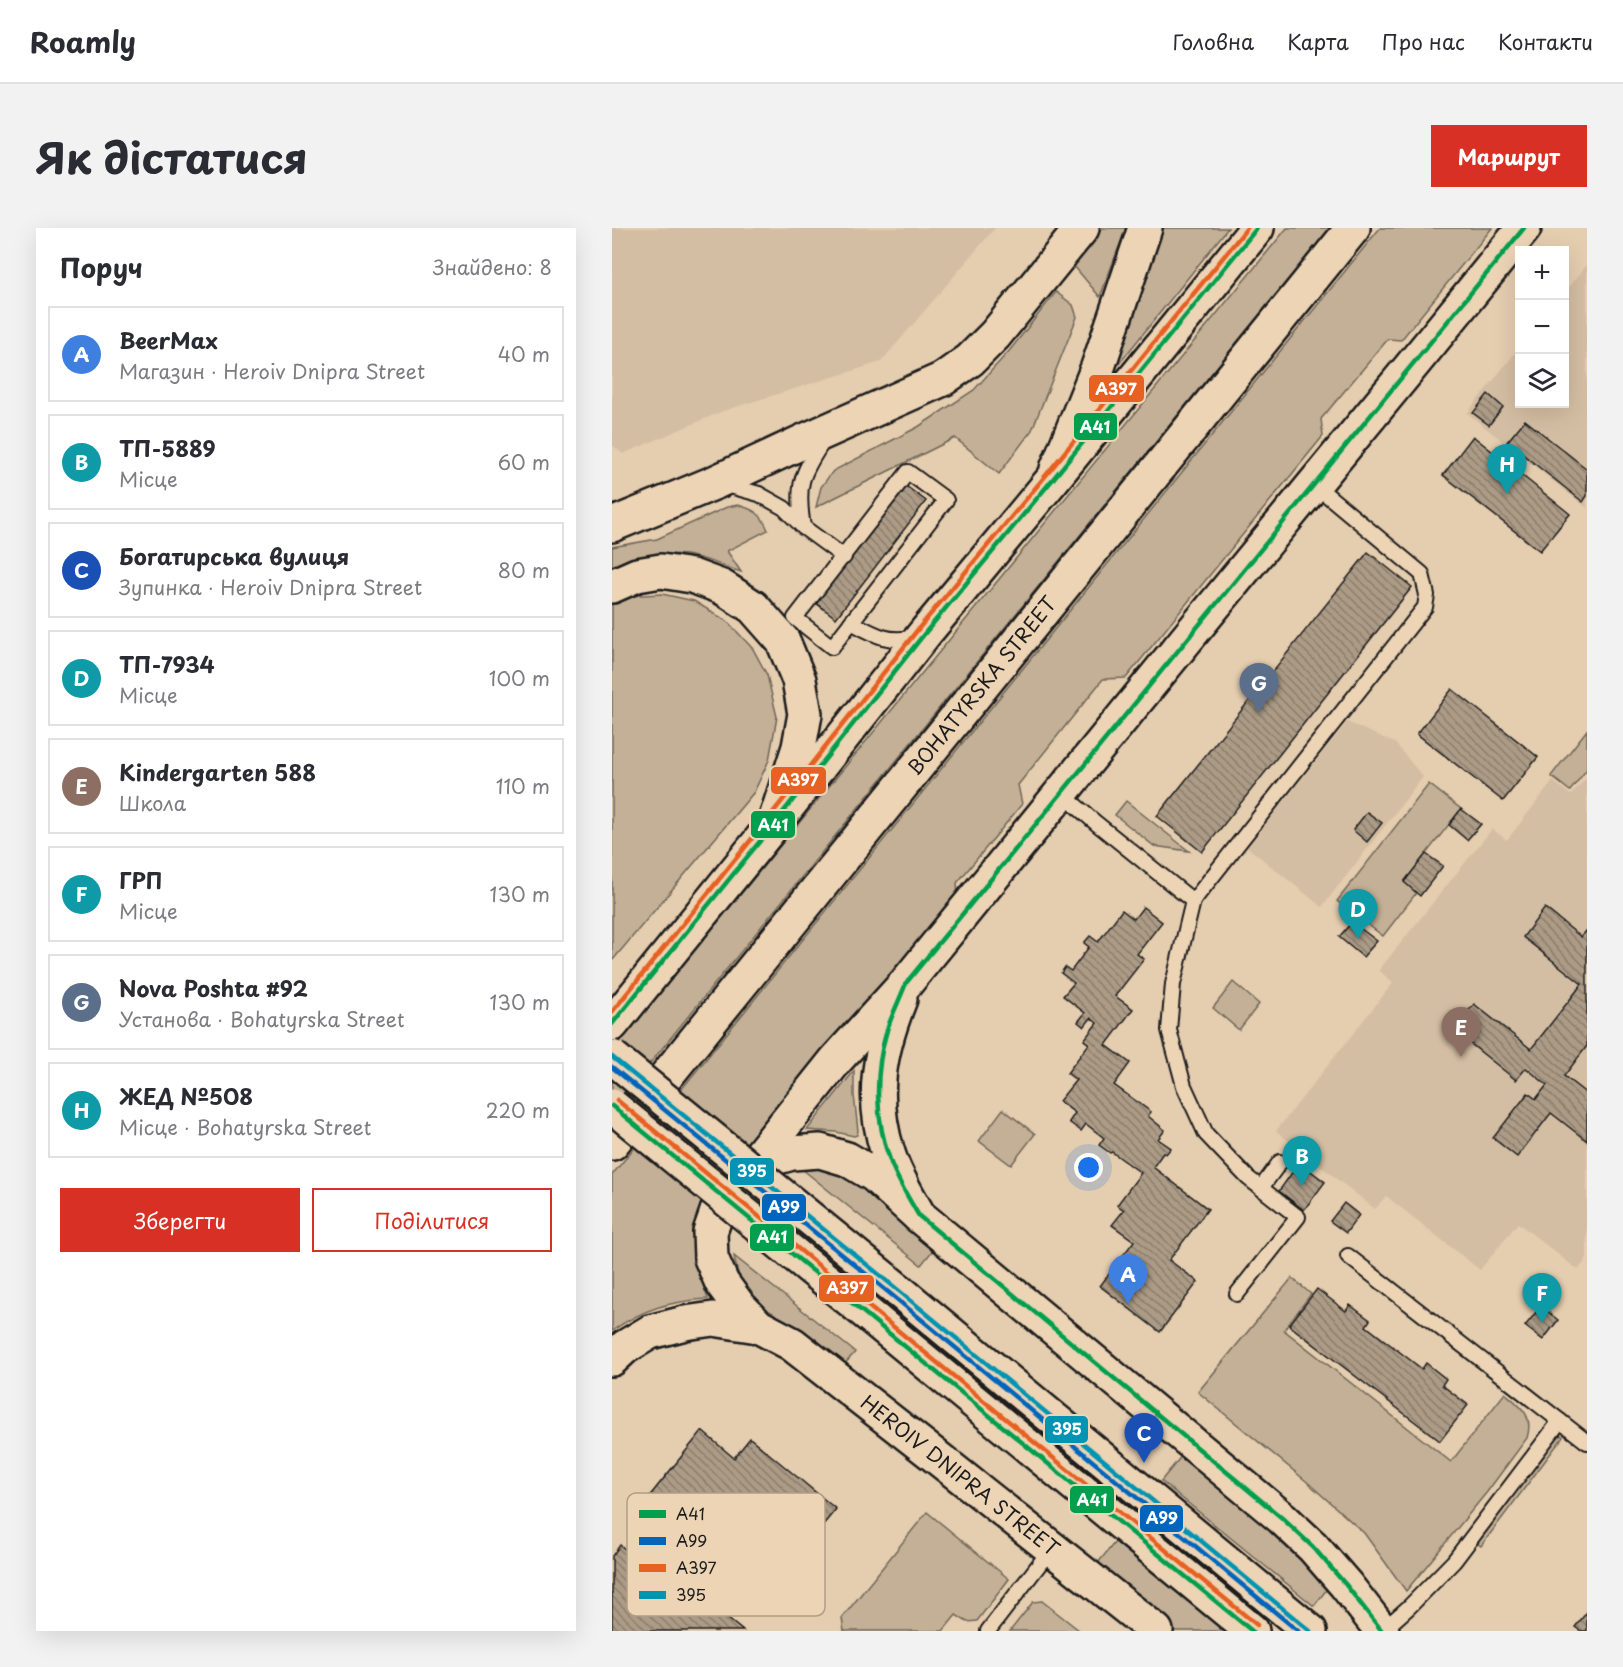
<!DOCTYPE html>
<html lang="uk">
<meta charset="utf-8">
<style>
body{margin:0;font-family:"Playpen Sans",sans-serif;background:#f2f2f3;color:#2b2b33}
.controls{position:absolute;right:18px;top:18px;display:grid;overflow:hidden;border-radius:0px;box-shadow:0 6px 24px #0002}
.controls button{width:54px;height:54px;display:grid;place-items:center;padding:0;border:0;border-bottom:2px solid #e1e1e2;background:#fff;color:#2b2b33;font:30px sans-serif}
.you{position:absolute;left:477px;top:940px;width:21px;height:21px;margin:-15px;border:4px solid #fff;border-radius:50%;background:#1a73e8;box-shadow:0 0 0 9px #1a73e833}
.badge{display:grid;place-items:center;width:39px;height:39px;border-radius:50%;background:#d93025;color:#fff;font-size:20px;font-weight:700}
.pin{position:absolute;translate:-50% -50px;filter:drop-shadow(0 2px 3px #0008)}
.pin::after{content:'';position:absolute;top:32px;width:21px;height:18px;background:inherit;clip-path:polygon(0 0,100% 0,50% 100%)}
.list{margin:0;padding:0;list-style:none}
h2{display:flex;justify-content:space-between;align-items:center;height:78px;margin:0;padding:0 24px;font-size:26px}
h2 small{font-size:20px;font-weight:400;color:#7c7c81}
.list li{display:grid;grid-template-columns:39px 1fr auto;gap:18px;align-items:center;box-sizing:border-box;height:96px;margin:0 12px 12px;padding:0 12px;border:2px solid #e1e1e2;border-radius:0px}
.list b{display:block;font-size:22px;white-space:nowrap}
.list p{margin:0;font-size:20px;white-space:nowrap;color:#7c7c81}
.list em{font-size:20px;font-style:normal;color:#7c7c81}
.actions{display:flex;gap:12px;padding:18px 24px}
.actions a{flex:1;padding:14px 0;border:2px solid #d93025;border-radius:0px;text-align:center;font-size:21px;color:#d93025}
.actions .main{background:#d93025;color:#fff}
.icon{flex:none;width:33px;height:33px;fill:none;stroke:currentColor;stroke-width:2;stroke-linecap:round;stroke-linejoin:round}
.map{position:relative;flex:none;width:975px;height:1403px;overflow:hidden;border-radius:0px}
header{display:flex;align-items:center;gap:36px;box-sizing:border-box;height:84px;padding:0 30px;background:#fff;border-bottom:2px solid #e1e1e2}
header strong{font-size:28px}
nav{display:flex;gap:33px;margin-inline-start:auto;font-size:21px}
.intro{display:flex;align-items:center;justify-content:space-between;box-sizing:border-box;height:144px;padding:0 36px}
h1{margin:0;font-size:42px}
.button{padding:15px 27px;border-radius:0px;background:#d93025;color:#fff;font-size:21px;font-weight:700}
main{display:flex;gap:36px;padding:0 36px}
aside{flex:1;background:#fff;border-radius:0px;box-shadow:0 6px 24px #0002}
.map>svg:first-child{display:block}
</style>
<header>
<strong>Roamly</strong>
<nav><a>Головна</a><a>Карта</a><a>Про нас</a><a>Контакти</a></nav>
</header>
<div class="intro"><h1>Як дістатися</h1><a class="button">Маршрут</a></div>
<main>
<aside>
<h2>Поруч<small>Знайдено: 8</small></h2>
<ul class="list">
<li><span class="badge" style="background:#3f7fe0">A</span><div><b>BeerMax</b><p>Магазин · Heroiv Dnipra Street</p></div><em>40 m</em></li>
<li><span class="badge" style="background:#0f9aa8">B</span><div><b>ТП-5889</b><p>Місце</p></div><em>60 m</em></li>
<li><span class="badge" style="background:#1a4fb4">C</span><div><b>Богатирська вулиця</b><p>Зупинка · Heroiv Dnipra Street</p></div><em>80 m</em></li>
<li><span class="badge" style="background:#0f9aa8">D</span><div><b>ТП-7934</b><p>Місце</p></div><em>100 m</em></li>
<li><span class="badge" style="background:#8d6e63">E</span><div><b>Kindergarten 588</b><p>Школа</p></div><em>110 m</em></li>
<li><span class="badge" style="background:#0f9aa8">F</span><div><b>ГРП</b><p>Місце</p></div><em>130 m</em></li>
<li><span class="badge" style="background:#5c6f8a">G</span><div><b>Nova Poshta #92</b><p>Установа · Bohatyrska Street</p></div><em>130 m</em></li>
<li><span class="badge" style="background:#0f9aa8">H</span><div><b>ЖЕД №508</b><p>Місце · Bohatyrska Street</p></div><em>220 m</em></li>
</ul>
<div class="actions"><a class="main">Зберегти</a><a>Поділитися</a></div>
</aside>
<div class="map">
<svg width="975" height="1403" viewBox="0 0 975 1403">
<defs>
<pattern id="building-back-hatch" width="6" height="6" patternUnits="userSpaceOnUse" patternTransform="scale(1.5)"><rect width="6" height="6" fill="#ac9b86"/><path d="M-1 5l2 2M0 0l6 6M5-1l2 2" fill="none" stroke="#8b7e6d"/></pattern>
</defs>
<rect width="100%" height="100%" fill="#e5cdaf"/>
<filter id="ink" filterUnits="userSpaceOnUse"><feTurbulence type="fractalNoise" baseFrequency=".0167" numOctaves="2"/><feDisplacementMap in="SourceGraphic" scale="12" xChannelSelector="R" yChannelSelector="G"/><feConvolveMatrix kernelMatrix="1 2 1 2 8 2 1 2 1" color-interpolation-filters="sRGB"/></filter>
<g filter="url(#ink)">
<g fill="#d4bea3">
<polygon points="0,0 383,0 269,134 111,183 11,226 0,217"/>
<polygon points="975,37 975,280 855,185 907,120 908,176 952,176 953,64"/>
<polygon points="735,494 783,515 811,549 710,679 635,619"/>
<polygon points="973,551 975,552 975,1031 966,1042 906,995 868,1042 774,968 763,981 664,903 781,755 767,742 880,601 895,612 941,553 959,567"/>
</g>
<g fill="#c3b096" stroke="#706659" stroke-width="1.5">
<polygon points="490,0 514,0 488,69 462,38"/>
<polygon points="550,0 616,0 498,147"/>
<polygon points="675,0 718,0 0,882 0,823"/>
<path d="M768 0H880L789 112 776 111 709 191 711 208 514 450 491 451 406 557 410 576 345 655 346 668 84 1037 96 1071C59 1073 30 1081 0 1103V947Z"/>
<polygon points="444,64 461,77 465,89 420,202 387,246 343,210 204,279 209,259 221,243 306,199 362,162 398,122"/>
<path d="M126 277C143 282 149 285 156 302L115 323 129 344C113 339 90 329 74 327 49 324 22 329 0 340V319L45 311 115 279Z"/>
<polygon points="50,366 82,373 116,394 141,421 155,447 165,489 157,532 142,564 0,733 0,374 12,368"/>
<polygon points="975,502 975,541 958,563 939,548"/>
<polygon points="817,556 849,581 792,654 805,664 771,708 725,673"/>
<polygon points="514,573 577,623 542,618 503,587"/>
<polygon points="621,754 647,776 627,802 601,780"/>
<polygon points="242,843 242,867 246,903 245,907 242,908 224,904 195,902"/>
<polygon points="391,881 423,906 399,937 367,913"/>
<polygon points="227,935 321,1022 309,1037 185,937"/>
<path d="M122 1028 243 1124 232 1137C202 1117 152 1090 132 1059 126 1049 124 1039 122 1028Z"/>
<path d="M680 1050 699 1066 672 1102 839 1234 893 1165C909 1179 922 1187 915 1210L875 1264 794 1363 752 1305 694 1253 586 1164Z"/>
<polygon points="946,1205 951,1209 869,1318 863,1314"/>
<polygon points="571,1226 660,1298 718,1357 702,1378 549,1253"/>
<polygon points="315,1284 397,1351 365,1393 355,1394 344,1387 331,1403 232,1403 230,1390"/>
<polygon points="503,1314 612,1403 555,1403 481,1341"/>
<polygon points="430,1373 468,1403 398,1403 421,1374"/>
</g>
<g fill="url(#building-back-hatch)" stroke="#1c1c1c" stroke-width="1.5">
<polygon points="876,166 891,179 877,197 861,185"/>
<polygon points="913,192 975,241 975,268 971,274 895,214"/>
<polygon points="861,208 958,286 928,323 831,247"/>
<polygon points="294,258 314,273 224,390 204,375"/>
<polygon points="756,324 800,359 590,624 545,588"/>
<polygon points="840,461 926,529 891,573 805,506"/>
<polygon points="849,581 869,596 855,612 837,597"/>
<polygon points="755,584 770,595 755,614 741,602"/>
<polygon points="814,626 831,638 808,668 792,654"/>
<polygon points="531,679 550,694 525,726 532,731 503,768 521,781 494,817 518,835 502,857 539,884 536,888 553,902 546,911 559,920 554,926 551,925 541,939 596,981 557,1032 586,1054 548,1104 488,1058 522,1013 500,997 512,982 505,977 529,945 500,924 498,925 487,917 492,910 474,896 469,903 457,894 463,885 447,873 464,852 455,845 477,816 472,812 485,795 479,790 472,799 466,794 473,785 451,768 462,755 449,745 453,739 459,743 477,719 472,715 478,708 486,714 510,682 522,691"/>
<polygon points="933,680 969,709 975,702 975,818 952,848 975,866 975,913 939,885 905,929 881,910 916,865 924,871 935,857 914,840 904,852 841,802 862,776 919,821 970,756 911,709"/>
<polygon points="740,694 765,713 751,729 727,709"/>
<polygon points="683,931 713,954 692,982 667,963 682,942 677,938"/>
<polygon points="732,975 747,987 734,1005 718,993"/>
<polygon points="705,1061 734,1083 738,1077 758,1092 754,1098 810,1141 814,1135 834,1151 830,1157 856,1177 828,1213 677,1097"/>
<polygon points="929,1078 946,1092 931,1112 913,1098"/>
<polygon points="90,1203 122,1230 138,1210 224,1281 179,1336 159,1319 140,1341 89,1299 74,1317 44,1292 52,1283 36,1270"/>
<polygon points="37,1314 53,1326 46,1334 131,1403 0,1403 0,1328 8,1317 24,1330"/>
<polygon points="975,1384 975,1403 969,1403 963,1399"/>
</g>
<g fill="none" stroke-linecap="round" stroke-linejoin="round">
<defs>
<g id="lane">
<polygon points="296,244 334,272 220,419 183,390"/>
<polyline points="111,256 147,266 172,280 191,299 232,329"/>
<path d="M191 299C184 257 189 246 212 212"/>
<path d="M239 394C261 406 277 416 302 409"/>
<polyline points="449,565 484,595 581,673 813,379 815,367 810,346 703,257"/>
<polyline points="581,673 561,756 557,802 572,858 594,906 636,950 686,989 625,1066"/>
<polyline points="649,960 668,934"/>
<polyline points="736,1028 975,1214"/>
<polyline points="376,1403 439,1321"/>
<polyline points="770,1403 797,1379 842,1333 948,1193"/>
</g>
<g id="secondary">
<polyline points="445,241 486,139 533,0"/>
<polyline points="0,297 104,254 192,213 331,151 358,132 383,107 470,0"/>
<polyline points="0,358 25,347 49,343 80,348 110,359 141,379 171,413 187,452 193,486 187,519 164,590"/>
<path d="M288 771C267 824 258 869 276 925 283 948 296 968 307 988L670 1290 701 1319 734 1357 770 1403"/>
<polyline points="141,936 224,832 294,755 582,402 820,113 912,0"/>
<path id="s1" d="M307 988 262 947 235 931 208 923 180 925 141 936 107 978 98 1004 99 1030 110 1055 126 1077 146 1098 180 1116 322 1227 544 1403"/>
<polyline points="286,1062 698,1403"/>
<polyline points="263,1092 640,1403"/>
<polyline points="0,1131 13,1119 38,1104 73,1095 101,1091 146,1098"/>
</g>
<g id="primary">
<polyline points="0,796 161,597 313,405 441,251 645,0"/>
<path id="s2" d="M0 915 741 0"/>
</g>
</defs>
<use href="#lane" stroke="#1c1c1c" stroke-width="18"/>
<use href="#secondary" stroke="#1c1c1c" stroke-width="38"/>
<use href="#primary" stroke="#1c1c1c" stroke-width="38"/>
<use href="#lane" stroke="#edd4b5" stroke-width="14"/>
<use href="#secondary" stroke="#edd4b5" stroke-width="33"/>
<use href="#primary" stroke="#edd4b5" stroke-width="33"/>
<defs>
<g id="secondary-bridge">
<polyline points="0,829 286,1062"/>
<polyline points="0,878 263,1092"/>
</g>
</defs>
<use href="#secondary-bridge" stroke="#1c1c1c" stroke-width="38" stroke-linecap="butt"/>
<use href="#secondary-bridge" stroke="#edd4b5" stroke-width="33"/>
<defs>
<g id="bus-1">
<polyline points="0,796 161,597 313,405 441,251 645,0"/>
<polyline points="0,878 640,1403"/>
<path d="M770 1403 734 1357 701 1319 670 1290 307 988C297 971 286 953 279 935 263 893 262 845 275 802 280 786 288 771 294 755L912 0"/>
</g>
<polyline id="bus-2" points="0,839 281,1068 686,1403"/>
<g id="bus-3">
<polyline points="0,784 155,592 307,400 435,246 635,0"/>
<polyline points="5,872 645,1397"/>
</g>
<polyline id="bus-4" points="0,829 286,1062 698,1403"/>
</defs>
<use href="#bus-1" stroke="#edd4b5" stroke-width="9"/>
<use href="#bus-2" stroke="#edd4b5" stroke-width="9"/>
<use href="#bus-3" stroke="#edd4b5" stroke-width="9"/>
<use href="#bus-4" stroke="#edd4b5" stroke-width="9"/>
<use href="#bus-1" stroke="#019f4e" stroke-width="4.5"/>
<use href="#bus-2" stroke="#0065bd" stroke-width="4.5"/>
<use href="#bus-3" stroke="#e76122" stroke-width="4.5"/>
<use href="#bus-4" stroke="#0494b3" stroke-width="4.5"/>
</g>
</g>
<g text-anchor="middle" stroke-width="5" stroke-linejoin="round" paint-order="stroke">
<g font-size="20" fill="#1c1c1c" stroke="#edd4b5">
<text dy="7" stroke="none"><textPath href="#s2" startOffset="588">BOHATYRSKA STREET</textPath></text>
<text dy="7" stroke="none"><textPath href="#s1" startOffset="632">HEROIV DNIPRA STREET</textPath></text>
</g>
</g>
<rect x="15" y="1265" width="198" height="123" rx="9" fill="#edd4b5" stroke="#ae9d87" stroke-width="1.5"/>
<rect x="27" y="1282" width="27" height="8" fill="#019f4e"/>
<rect x="27" y="1309" width="27" height="8" fill="#0065bd"/>
<rect x="27" y="1336" width="27" height="8" fill="#e76122"/>
<rect x="27" y="1363" width="27" height="8" fill="#0494b3"/>
<g font-size="16" fill="#1c1c1c">
<text x="64" y="1292">A41</text>
<text x="64" y="1319">А99</text>
<text x="64" y="1346">А397</text>
<text x="64" y="1373">395</text>
</g>
<g stroke="#edd4b5" stroke-width="2">
<rect x="476" y="146" width="57" height="29" rx="6" fill="#e76122"/>
<rect x="461" y="184" width="45" height="29" rx="6" fill="#019f4e"/>
<rect x="158" y="538" width="57" height="29" rx="6" fill="#e76122"/>
<rect x="138" y="582" width="46" height="29" rx="6" fill="#019f4e"/>
<rect x="117" y="929" width="46" height="29" rx="6" fill="#0494b3"/>
<rect x="149" y="965" width="46" height="29" rx="6" fill="#0065bd"/>
<rect x="137" y="995" width="46" height="29" rx="6" fill="#019f4e"/>
<rect x="206" y="1046" width="57" height="29" rx="6" fill="#e76122"/>
<rect x="432" y="1187" width="45" height="29" rx="6" fill="#0494b3"/>
<rect x="457" y="1257" width="46" height="29" rx="6" fill="#019f4e"/>
<rect x="527" y="1276" width="45" height="29" rx="6" fill="#0065bd"/>
</g>
<g font-size="16" text-anchor="middle" font-weight="bold" fill="#fff">
<text x="504" y="167">А397</text>
<text x="483" y="205">A41</text>
<text x="186" y="558">А397</text>
<text x="161" y="603">A41</text>
<text x="140" y="949">395</text>
<text x="172" y="985">А99</text>
<text x="160" y="1015">A41</text>
<text x="235" y="1066">А397</text>
<text x="455" y="1207">395</text>
<text x="480" y="1278">A41</text>
<text x="550" y="1296">А99</text>
</g>
</svg>
<div class="controls">
<button>+</button>
<button>−</button>
<button><svg class="icon" aria-label="layers" viewBox="0 0 24 24"><path d="M12 4l9 5-9 5-9-5zM3 14l9 5 9-5"/></svg></button>
</div>
<div class="you"></div>
<div class="pin badge" style="left:516px;top:1076px;background:#3f7fe0">A</div>
<div class="pin badge" style="left:690px;top:958px;background:#0f9aa8">B</div>
<div class="pin badge" style="left:532px;top:1235px;background:#1a4fb4">C</div>
<div class="pin badge" style="left:746px;top:711px;background:#0f9aa8">D</div>
<div class="pin badge" style="left:849px;top:829px;background:#8d6e63">E</div>
<div class="pin badge" style="left:930px;top:1095px;background:#0f9aa8">F</div>
<div class="pin badge" style="left:647px;top:485px;background:#5c6f8a">G</div>
<div class="pin badge" style="left:895px;top:266px;background:#0f9aa8">H</div>
</div>
</main>
